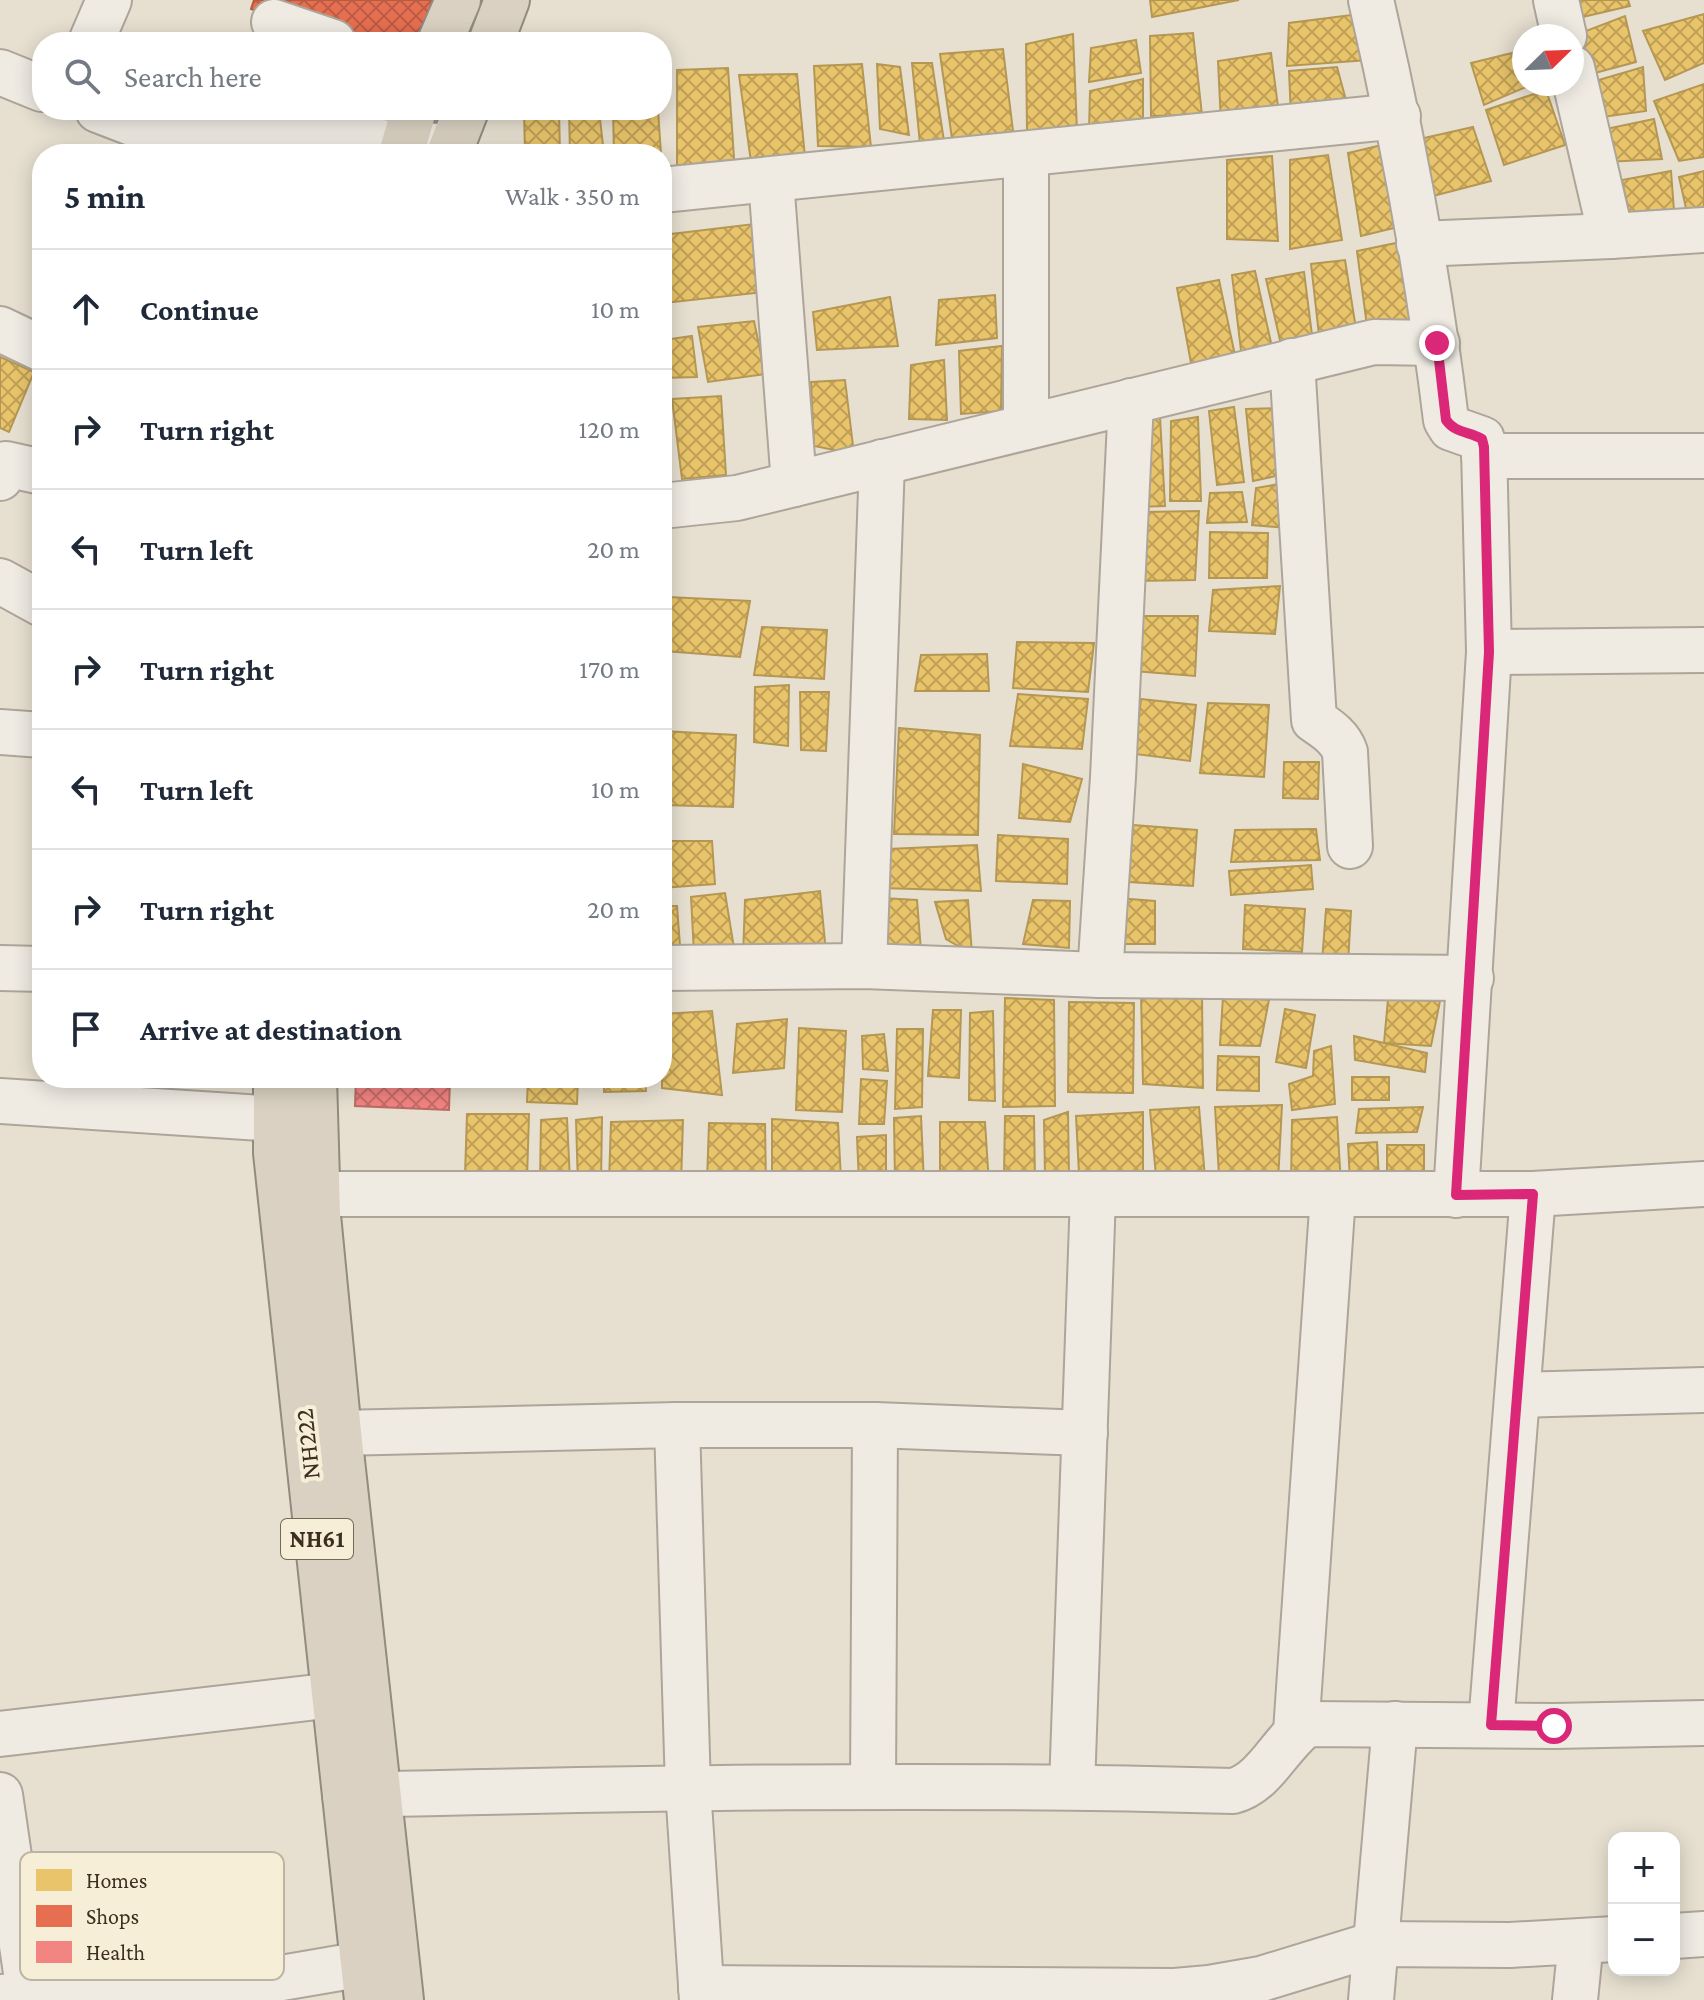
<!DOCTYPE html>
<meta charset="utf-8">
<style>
body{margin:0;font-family:"Crimson Pro",serif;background:#f6f6f7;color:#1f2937}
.controls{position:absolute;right:24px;bottom:24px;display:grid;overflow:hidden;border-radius:16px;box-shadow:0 4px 20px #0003}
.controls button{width:72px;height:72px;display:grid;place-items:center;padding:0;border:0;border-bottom:2px solid #e0e1e3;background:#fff;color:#1f2937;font:40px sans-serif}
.compass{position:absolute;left:1512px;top:24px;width:72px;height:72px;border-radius:50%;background:#fff;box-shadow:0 4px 20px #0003;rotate:67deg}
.stop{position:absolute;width:24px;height:24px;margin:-18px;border:6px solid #db2777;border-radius:50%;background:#fff}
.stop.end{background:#db2777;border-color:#fff;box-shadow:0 2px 8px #0008}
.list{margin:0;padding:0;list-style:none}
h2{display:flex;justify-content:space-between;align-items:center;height:104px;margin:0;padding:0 32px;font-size:34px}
h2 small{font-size:26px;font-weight:400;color:#747a83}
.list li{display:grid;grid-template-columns:52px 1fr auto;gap:24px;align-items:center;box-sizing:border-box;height:120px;padding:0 32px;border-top:2px solid #e0e1e3}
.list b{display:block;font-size:30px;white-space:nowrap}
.list em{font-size:26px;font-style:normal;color:#747a83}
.icon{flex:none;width:44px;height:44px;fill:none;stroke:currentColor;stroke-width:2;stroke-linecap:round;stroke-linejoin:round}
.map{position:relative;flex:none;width:1704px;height:2000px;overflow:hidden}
.search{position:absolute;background:#fff;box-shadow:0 4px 20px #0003;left:32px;top:32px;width:640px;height:88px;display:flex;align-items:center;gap:20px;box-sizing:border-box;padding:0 28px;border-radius:32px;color:#747a83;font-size:30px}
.panel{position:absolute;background:#fff;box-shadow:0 4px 20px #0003;left:32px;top:144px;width:640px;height:944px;border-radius:32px}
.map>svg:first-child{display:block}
</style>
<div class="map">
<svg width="1704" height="2000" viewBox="0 0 1704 2000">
<defs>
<pattern id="homes-cross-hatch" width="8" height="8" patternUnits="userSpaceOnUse" patternTransform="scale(2)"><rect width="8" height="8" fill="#e9c46a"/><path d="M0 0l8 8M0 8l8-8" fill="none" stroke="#bea057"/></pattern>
<pattern id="shops-cross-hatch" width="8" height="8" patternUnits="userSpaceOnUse" patternTransform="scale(2)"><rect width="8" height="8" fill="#e76f51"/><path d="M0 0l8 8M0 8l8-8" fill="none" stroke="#bc5c43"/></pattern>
<pattern id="health-cross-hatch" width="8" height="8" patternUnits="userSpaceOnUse" patternTransform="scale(2)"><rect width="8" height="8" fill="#f28482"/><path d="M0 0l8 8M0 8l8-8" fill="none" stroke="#c56c6a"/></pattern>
</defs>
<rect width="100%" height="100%" fill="#e7e0d1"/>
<g fill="url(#homes-cross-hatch)" stroke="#b59754" stroke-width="2">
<polygon points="1150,0 1239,0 1152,17"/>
<polygon points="1571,0 1628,0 1630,6 1574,19"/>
<polygon points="1359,14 1368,60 1287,66 1289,23"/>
<polygon points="1704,14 1704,63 1665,80 1643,31"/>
<polygon points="1625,16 1636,62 1591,74 1578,34"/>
<polygon points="1193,33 1202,115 1151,116 1150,36"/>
<polygon points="1073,34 1077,130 1027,131 1026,44"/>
<polygon points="1136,40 1141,73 1089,82 1091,48"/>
<polygon points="1003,49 1014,139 953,146 940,54"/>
<polygon points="1524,50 1524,84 1533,84 1484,105 1471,63"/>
<polygon points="1271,53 1280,122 1221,123 1218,61"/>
<polygon points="912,63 932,63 944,141 920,144"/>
<polygon points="862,64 871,147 818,146 814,66"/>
<polygon points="877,64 900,67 909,135 880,129"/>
<polygon points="1337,67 1349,111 1291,116 1289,71"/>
<polygon points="1643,67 1646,111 1603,117 1592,82"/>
<polygon points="728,68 735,173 677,173 677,70"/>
<polygon points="797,74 805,157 751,162 739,75"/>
<polygon points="1143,79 1143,121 1089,131 1090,91"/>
<polygon points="1704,84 1704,157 1679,161 1654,101"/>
<polygon points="1546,90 1565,145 1504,165 1486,110"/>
<polygon points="524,110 559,110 560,154 525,154"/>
<polygon points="569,110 599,110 604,154 570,154"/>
<polygon points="613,110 658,110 661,154 614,154"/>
<polygon points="1654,119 1662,159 1606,162 1601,130"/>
<polygon points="1473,127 1491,181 1433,196 1424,138"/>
<polygon points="1382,145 1398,227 1361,236 1348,153"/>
<polygon points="1328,155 1342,240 1290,249 1290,160"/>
<polygon points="1272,156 1278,241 1227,239 1227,160"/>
<polygon points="1671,171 1674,211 1630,218 1622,180"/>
<polygon points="1704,171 1704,214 1688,217 1679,177"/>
<polygon points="754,224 765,292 665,303 663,235"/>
<polygon points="1396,243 1414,320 1367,326 1357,251"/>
<polygon points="1345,260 1357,335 1320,344 1311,264"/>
<polygon points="1255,271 1274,356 1242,359 1232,275"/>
<polygon points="1304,272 1313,343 1282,349 1266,279"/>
<polygon points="1219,280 1236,360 1192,368 1177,288"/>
<polygon points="995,295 997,338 936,345 939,300"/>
<polygon points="890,297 898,346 817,350 813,312"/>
<polygon points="754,321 765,374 708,382 698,327"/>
<polygon points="692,336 697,377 662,378 663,340"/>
<polygon points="1002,346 1001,411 961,414 959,351"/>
<polygon points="0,357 34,372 9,432 0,428"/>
<polygon points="944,360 947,420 909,419 911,365"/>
<polygon points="845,380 854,454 814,446 811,382"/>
<polygon points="721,396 726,475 682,479 672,399"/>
<polygon points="1234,407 1244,482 1217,485 1209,411"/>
<polygon points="1276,408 1276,476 1253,481 1246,409"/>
<polygon points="1160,417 1165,506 1136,507 1137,418"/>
<polygon points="1198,417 1201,501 1170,501 1171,421"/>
<polygon points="1290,482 1286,528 1252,525 1256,488"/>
<polygon points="1242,492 1247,522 1207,523 1210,493"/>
<polygon points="1199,511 1195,580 1135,581 1143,512"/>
<polygon points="1210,532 1268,533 1267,578 1209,578"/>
<polygon points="1280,586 1275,634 1209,631 1213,590"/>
<polygon points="668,597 750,601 740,657 665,651"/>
<polygon points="1139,616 1198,616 1195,676 1134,671"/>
<polygon points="762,627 827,630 824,679 754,675"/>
<polygon points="1017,642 1094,643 1088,692 1013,688"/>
<polygon points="987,654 989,691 915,691 921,655"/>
<polygon points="789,685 788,746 754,742 755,687"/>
<polygon points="800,692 829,692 826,751 801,750"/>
<polygon points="1018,694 1088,699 1082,749 1010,746"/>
<polygon points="1141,699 1196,705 1190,761 1135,754"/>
<polygon points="1208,703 1269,705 1264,777 1200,773"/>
<polygon points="899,728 980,735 978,835 894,834"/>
<polygon points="662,731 736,735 733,807 662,805"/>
<polygon points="1284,762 1319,762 1318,799 1283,798"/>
<polygon points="1023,764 1082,779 1070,822 1019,818"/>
<polygon points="1133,825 1197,830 1193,886 1129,882"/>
<polygon points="1316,829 1320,860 1231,862 1235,830"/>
<polygon points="998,835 1068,839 1067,884 996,881"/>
<polygon points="662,841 712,841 715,884 662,888"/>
<polygon points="977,845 981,891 881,888 888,849"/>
<polygon points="1311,865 1313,889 1231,895 1229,871"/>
<polygon points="820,891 826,952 743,957 745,900"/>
<polygon points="725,893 735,954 694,954 691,897"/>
<polygon points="882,898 917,900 921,951 879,950"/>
<polygon points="1117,898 1155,901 1155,944 1113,944"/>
<polygon points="968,900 972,954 946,939 935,902"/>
<polygon points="1033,900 1070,901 1069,948 1023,944"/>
<polygon points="1245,905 1305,909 1302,952 1243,949"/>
<polygon points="662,906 677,906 681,959 662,957"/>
<polygon points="1326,909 1351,911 1348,964 1322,962"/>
<polygon points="1202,993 1203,1088 1143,1084 1141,995"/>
<polygon points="1223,996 1269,1000 1260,1046 1220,1045"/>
<polygon points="1005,998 1054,1000 1055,1106 1003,1107"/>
<polygon points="1388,999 1440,1001 1431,1046 1384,1043"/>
<polygon points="1069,1002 1134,1003 1133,1093 1068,1092"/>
<polygon points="1285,1009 1315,1015 1306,1068 1276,1062"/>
<polygon points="933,1010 961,1010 959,1078 928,1076"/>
<polygon points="712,1011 722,1095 662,1088 662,1014"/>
<polygon points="993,1011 995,1101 969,1100 970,1013"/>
<polygon points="787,1019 784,1068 733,1073 737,1024"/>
<polygon points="799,1028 846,1031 842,1112 796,1110"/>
<polygon points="897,1029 923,1029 922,1107 895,1109"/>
<polygon points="884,1034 888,1071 863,1069 862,1036"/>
<polygon points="1354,1036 1427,1053 1425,1072 1355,1060"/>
<polygon points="1331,1046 1335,1104 1292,1110 1289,1084 1313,1076 1314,1051"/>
<polygon points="1218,1056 1259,1057 1259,1091 1217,1090"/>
<rect x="1352" y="1077" width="37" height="23"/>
<polygon points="528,1078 578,1078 577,1104 527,1102"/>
<polygon points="604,1078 645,1078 646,1091 604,1092"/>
<polygon points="861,1079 887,1081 884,1124 859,1124"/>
<polygon points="1282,1105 1278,1182 1219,1176 1215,1107"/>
<polygon points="1199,1107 1205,1178 1156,1176 1150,1110"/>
<polygon points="1423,1107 1417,1132 1356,1133 1359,1109"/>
<polygon points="1068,1112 1069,1176 1045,1177 1044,1120"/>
<polygon points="1143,1112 1143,1178 1079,1174 1076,1116"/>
<polygon points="467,1114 529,1114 527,1180 465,1175"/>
<polygon points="921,1116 924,1183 895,1183 894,1118"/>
<polygon points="1005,1116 1034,1116 1035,1182 1004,1176"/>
<polygon points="602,1117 601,1185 578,1186 576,1120"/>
<polygon points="1337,1117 1341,1186 1291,1184 1292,1120"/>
<polygon points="567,1118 570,1181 540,1181 541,1120"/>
<polygon points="772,1119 838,1123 841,1179 772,1171"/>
<polygon points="683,1120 681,1184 609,1182 611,1122"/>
<polygon points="940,1122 985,1122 989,1184 940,1188"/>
<polygon points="709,1123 765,1124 766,1185 707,1182"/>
<polygon points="886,1135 886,1186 859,1183 857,1137"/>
<polygon points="1377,1142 1379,1179 1350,1181 1348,1144"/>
<rect x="1387" y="1145" width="37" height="40"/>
</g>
<polygon fill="url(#shops-cross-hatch)" stroke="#b45c42" stroke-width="2" points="254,0 446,0 435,42 341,42 251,9"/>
<polygon fill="url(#health-cross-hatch)" stroke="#bc6a65" stroke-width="2" points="356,1078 450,1078 449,1110 355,1106"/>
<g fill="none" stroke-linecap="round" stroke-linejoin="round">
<defs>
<g id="minor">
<path d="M1371 0C1403 139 1429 279 1446 420L1451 428 1482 439 1484 447 1489 652 1456 1195"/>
<polyline points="1556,0 1564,36"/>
<polyline points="274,22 333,42"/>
<polyline points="91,42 109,0"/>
<polyline points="1572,68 1611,236"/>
<polyline points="0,72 42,89"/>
<polyline points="98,110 137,125 452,147"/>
<polyline points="771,180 794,484"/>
<polyline points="662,190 1398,116"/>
<polyline points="1419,244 1611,236 1704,230"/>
<polyline points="0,329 42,349"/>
<path d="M1292 361 1314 720C1327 729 1340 737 1345 752L1350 846"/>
<polyline points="1026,427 1026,154"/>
<polyline points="1484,456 1704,456"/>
<polyline points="0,478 6,464 42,472"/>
<polyline points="662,506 737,498 1374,342 1437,343"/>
<polyline points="0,581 42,604"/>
<polyline points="1489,652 1704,650"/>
<polyline points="0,732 42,735"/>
<polyline points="864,966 882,462"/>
<polyline points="0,968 42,969"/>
<polyline points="662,968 864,966 1100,975 1471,978"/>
<polyline points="1100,975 1113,777 1131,401"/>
<polyline points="0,1101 277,1119"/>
<polyline points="318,1194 1533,1194 1704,1184"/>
<polyline points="1518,1395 1704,1390"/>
<polyline points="677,1425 688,1788 702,2000"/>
<polyline points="339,1433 677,1425 875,1425 1085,1433"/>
<polyline points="1491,1725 1533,1194"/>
<polyline points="1296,1732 1333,1195"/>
<polyline points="0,1734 334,1695"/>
<polyline points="873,1787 875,1425"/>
<polyline points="1072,1787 1093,1195"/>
<polyline points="0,1795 30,2000"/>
<path d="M345 1795C641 1788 937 1783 1233 1791 1265 1783 1280 1743 1307 1724L1554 1726 1704 1723"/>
<polyline points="1674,1936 1704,1934"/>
<polyline points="701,1988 1175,1991 1209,1988 1261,1979 1375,1944 1510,1945 1614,1939"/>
<polyline points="0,1997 276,1979 363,1964"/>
<polyline points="1371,2000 1395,1724"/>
<polyline points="1575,2000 1581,1941"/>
</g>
<g id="highway">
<polyline points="440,42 458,0"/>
<polyline points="491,42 507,0"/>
<polyline points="401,154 414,110"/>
<polyline points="449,154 466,110"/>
<polyline points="276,1078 276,1153 367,2000"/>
<polyline points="314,1078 318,1215 339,1433 401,2000"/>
</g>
</defs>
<use href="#minor" stroke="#ada599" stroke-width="48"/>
<use href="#highway" stroke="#928b80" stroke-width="48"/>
<use href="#minor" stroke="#efebe3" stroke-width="44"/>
<use href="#highway" stroke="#dad1c2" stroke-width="44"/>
</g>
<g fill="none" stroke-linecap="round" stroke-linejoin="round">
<path stroke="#db2777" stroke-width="10" d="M1437 343 1446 420C1456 434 1469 431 1482 439L1484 447 1489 652 1456 1195 1533 1194 1491 1725 1554 1726"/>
</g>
<g text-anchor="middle" stroke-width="8" stroke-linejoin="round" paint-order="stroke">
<rect fill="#f7eed8" stroke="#756857" stroke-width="2" x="281" y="1519" width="72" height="40" rx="6"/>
<g font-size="24" font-weight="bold" fill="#3d2e20">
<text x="317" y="1547">NH61</text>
</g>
<g font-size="26" fill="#3d2e20" stroke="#f7eed8">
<text transform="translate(307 1444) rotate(-96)" y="9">NH222</text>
</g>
</g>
<rect x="20" y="1852" width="264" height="128" rx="12" fill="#f7eed8" stroke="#bfb4a1" stroke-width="2"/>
<rect x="36" y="1869" width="36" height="22" fill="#e9c46a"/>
<rect x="36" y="1905" width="36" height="22" fill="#e76f51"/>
<rect x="36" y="1941" width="36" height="22" fill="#f28482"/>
<g font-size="22" fill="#3d2e20">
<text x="86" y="1888">Homes</text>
<text x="86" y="1924">Shops</text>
<text x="86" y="1960">Health</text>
</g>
</svg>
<div class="controls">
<button>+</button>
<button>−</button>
</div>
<svg class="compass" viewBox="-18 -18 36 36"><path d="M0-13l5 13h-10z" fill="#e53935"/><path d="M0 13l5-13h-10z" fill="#747a83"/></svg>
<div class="stop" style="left:1554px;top:1726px"></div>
<div class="stop end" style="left:1437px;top:343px"></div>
<div class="search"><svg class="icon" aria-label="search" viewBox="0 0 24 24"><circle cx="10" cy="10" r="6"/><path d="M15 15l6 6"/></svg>Search here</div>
<section class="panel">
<h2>5 min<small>Walk · 350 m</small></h2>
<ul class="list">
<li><svg class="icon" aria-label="ahead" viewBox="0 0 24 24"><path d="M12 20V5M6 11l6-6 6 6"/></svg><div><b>Continue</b></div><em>10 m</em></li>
<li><svg class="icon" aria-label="right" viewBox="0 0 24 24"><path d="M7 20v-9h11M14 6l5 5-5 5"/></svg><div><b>Turn right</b></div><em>120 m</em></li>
<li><svg class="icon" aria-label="left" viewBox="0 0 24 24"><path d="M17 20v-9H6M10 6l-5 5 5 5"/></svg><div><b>Turn left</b></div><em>20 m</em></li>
<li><svg class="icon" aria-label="right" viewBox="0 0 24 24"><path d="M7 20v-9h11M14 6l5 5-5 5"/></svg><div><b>Turn right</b></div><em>170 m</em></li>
<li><svg class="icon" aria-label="left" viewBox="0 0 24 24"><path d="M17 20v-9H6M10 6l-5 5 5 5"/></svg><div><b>Turn left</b></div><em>10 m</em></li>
<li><svg class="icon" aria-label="right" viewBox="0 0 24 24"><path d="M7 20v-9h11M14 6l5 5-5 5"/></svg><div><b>Turn right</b></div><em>20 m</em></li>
<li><svg class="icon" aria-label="arrive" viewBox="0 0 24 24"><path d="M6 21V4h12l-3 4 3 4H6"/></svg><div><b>Arrive at destination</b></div></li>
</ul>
</section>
</div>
